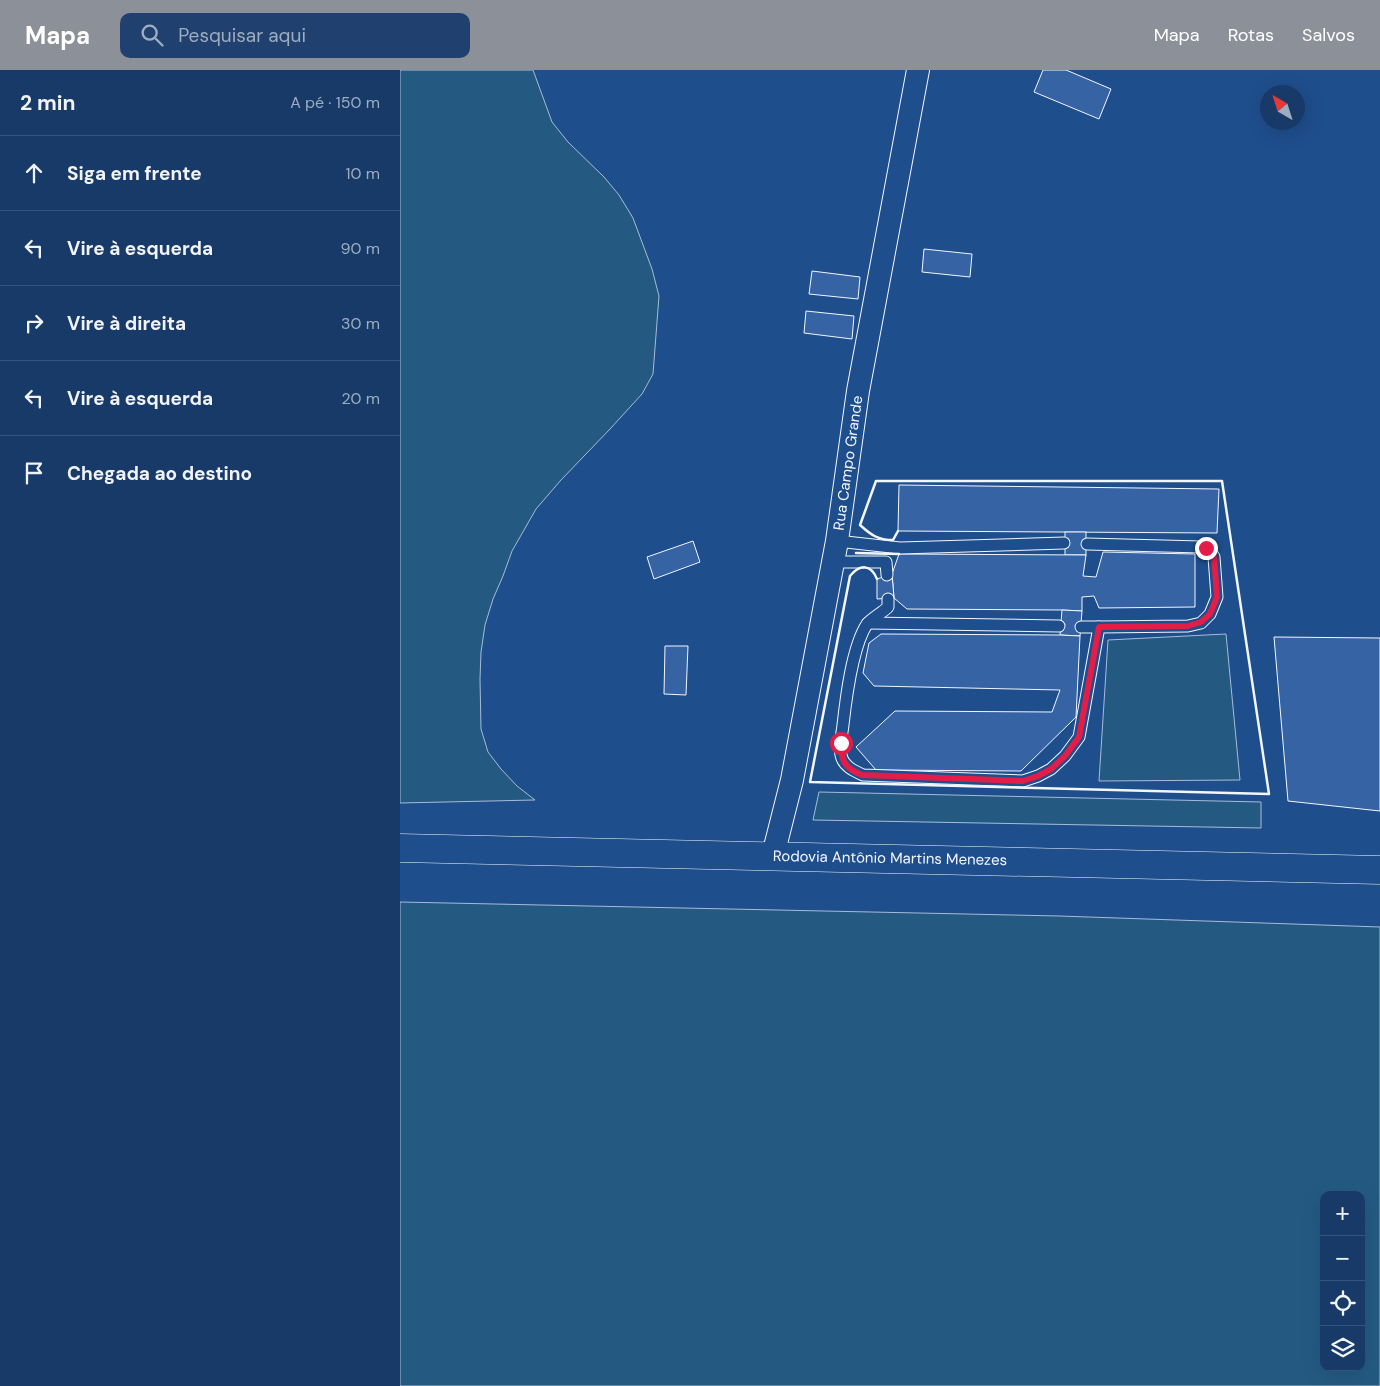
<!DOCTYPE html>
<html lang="pt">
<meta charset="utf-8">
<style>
body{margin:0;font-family:"DM Sans",sans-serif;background:#20416f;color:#f1f3f6}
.controls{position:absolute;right:15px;bottom:15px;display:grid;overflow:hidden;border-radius:10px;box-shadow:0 5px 20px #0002}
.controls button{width:45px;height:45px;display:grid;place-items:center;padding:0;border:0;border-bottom:1px solid #36547d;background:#173a69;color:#f1f3f6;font:25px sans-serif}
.compass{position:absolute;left:860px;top:15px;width:45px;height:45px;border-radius:50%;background:#173a69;box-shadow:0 5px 20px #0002;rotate:321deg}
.stop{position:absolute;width:15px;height:15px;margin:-11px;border:4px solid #e11d48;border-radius:50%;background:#fff}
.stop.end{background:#e11d48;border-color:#fff;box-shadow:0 1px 5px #0008}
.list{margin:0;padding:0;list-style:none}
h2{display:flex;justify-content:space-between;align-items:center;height:65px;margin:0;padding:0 20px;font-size:21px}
h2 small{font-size:16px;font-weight:400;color:#9eadc0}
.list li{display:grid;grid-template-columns:32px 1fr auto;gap:15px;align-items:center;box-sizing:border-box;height:75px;padding:0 20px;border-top:1px solid #36547d}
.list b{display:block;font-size:19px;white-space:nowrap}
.list em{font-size:16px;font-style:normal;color:#9eadc0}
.icon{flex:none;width:28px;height:28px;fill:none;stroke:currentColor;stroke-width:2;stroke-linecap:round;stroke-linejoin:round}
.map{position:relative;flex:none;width:980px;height:1316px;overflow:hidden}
header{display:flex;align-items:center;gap:30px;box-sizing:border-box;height:70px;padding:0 25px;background:#8c9099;color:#fff}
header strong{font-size:24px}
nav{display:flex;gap:28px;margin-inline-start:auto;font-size:18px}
.search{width:350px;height:45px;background:#20416f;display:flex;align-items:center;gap:12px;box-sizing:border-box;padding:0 18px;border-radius:10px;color:#9eadc0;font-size:19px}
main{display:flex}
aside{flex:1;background:#173a69}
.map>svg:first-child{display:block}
</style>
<header>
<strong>Mapa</strong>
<div class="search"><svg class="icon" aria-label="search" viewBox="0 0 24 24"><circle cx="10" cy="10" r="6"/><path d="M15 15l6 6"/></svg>Pesquisar aqui</div>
<nav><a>Mapa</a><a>Rotas</a><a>Salvos</a></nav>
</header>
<main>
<aside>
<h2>2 min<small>A pé · 150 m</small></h2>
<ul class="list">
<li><svg class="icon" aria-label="ahead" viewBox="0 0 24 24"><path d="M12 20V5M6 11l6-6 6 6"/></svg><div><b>Siga em frente</b></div><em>10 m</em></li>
<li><svg class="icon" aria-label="left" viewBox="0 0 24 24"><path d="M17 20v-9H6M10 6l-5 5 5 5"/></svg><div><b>Vire à esquerda</b></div><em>90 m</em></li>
<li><svg class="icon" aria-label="right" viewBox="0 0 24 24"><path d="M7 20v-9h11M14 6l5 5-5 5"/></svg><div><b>Vire à direita</b></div><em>30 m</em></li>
<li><svg class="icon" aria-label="left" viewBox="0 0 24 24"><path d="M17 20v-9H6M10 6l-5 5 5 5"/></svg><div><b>Vire à esquerda</b></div><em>20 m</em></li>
<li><svg class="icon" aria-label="arrive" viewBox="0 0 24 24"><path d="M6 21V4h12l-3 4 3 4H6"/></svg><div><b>Chegada ao destino</b></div></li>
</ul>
</aside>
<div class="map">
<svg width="980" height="1316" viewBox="0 0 980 1316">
<rect width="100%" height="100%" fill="#1f4e8c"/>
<g fill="#245a82" stroke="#a8bbd7" fill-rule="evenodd">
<polygon points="0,0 133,0 152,52 168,72 204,107 219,125 233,148 252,199 259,226 253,304 242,324 210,359 161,410 136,439 112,481 103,506 93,529 85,555 81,582 80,609 81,659 88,682 101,699 117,716 135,730 0,733"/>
<polygon points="826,564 840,710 699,711 708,570"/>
<polygon points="419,722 861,732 861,758 413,750"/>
<path d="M0 832 659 846 980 857V1316H0ZM924 1125H961V1297H924Z"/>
</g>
<g fill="#3563a3" stroke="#f2f6ff">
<polygon points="643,0 666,0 711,19 699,49 634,22"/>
<polygon points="524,179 572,184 570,207 522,202"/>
<polygon points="412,201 460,207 458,229 409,224"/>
<polygon points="406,241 454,246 452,269 404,263"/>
<polygon points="499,415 819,419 817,463 498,461"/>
<rect x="665" y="462" width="21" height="23"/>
<polygon points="293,471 300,492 254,509 247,487"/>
<polygon points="703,482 795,484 795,537 699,538 694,526 682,527 682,541 662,540 507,539 494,528 492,504 499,484 686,485 683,506 696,507"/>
<polygon points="492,504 494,528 477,529 477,509"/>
<polygon points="662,540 682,541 680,566 660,565"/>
<polygon points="481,564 660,565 680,566 676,647 621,701 476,700 456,677 495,641 652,642 660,620 474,616 463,603 469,573"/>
<polygon points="874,567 980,568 980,741 888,731"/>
<polygon points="265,576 288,576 286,625 264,624"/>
</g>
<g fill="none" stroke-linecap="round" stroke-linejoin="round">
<defs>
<g id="service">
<polyline points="437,471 500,478 664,473"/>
<polyline points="433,492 486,492 487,505"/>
<path d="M488 529V537C482 543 472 548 467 554 452 577 446 628 443 655 442 664 439 676 441 685 443 696 454 701 463 705L623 711 638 706 651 699 665 686 679 667 699 557 788 556 801 553 810 544 817 527 814 487C811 481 808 479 801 477L687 474"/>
<polyline points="468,553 659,556"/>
<polyline points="681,557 699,557"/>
</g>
<polyline id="minor" points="373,785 392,710 437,471 458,321 518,0"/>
<polyline id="primary" points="0,778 980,800"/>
</defs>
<use href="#service" stroke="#f2f6ff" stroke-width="13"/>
<use href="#minor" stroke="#f2f6ff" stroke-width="24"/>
<use href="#primary" stroke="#f2f6ff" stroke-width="29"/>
<use href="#service" stroke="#1f4e8c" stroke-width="11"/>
<use href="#minor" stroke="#1f4e8c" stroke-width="22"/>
<use href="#primary" stroke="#1f4e8c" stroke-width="28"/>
<g stroke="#f2f6ff" stroke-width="2.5">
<polyline points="456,483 499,484"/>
<path d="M477 509C471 494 460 494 450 506L410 712 869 724 822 411H476L460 455C471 465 478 470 493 470L498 461"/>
</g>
</g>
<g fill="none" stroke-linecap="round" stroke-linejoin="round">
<path stroke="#e11d48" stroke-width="6" d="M441 673C441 692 445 698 462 705L623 711 638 706 651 699 665 686 679 667 699 557 788 556 801 552 810 544 817 527 814 487 811 482 806 478"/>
</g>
<g text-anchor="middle" stroke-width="4" stroke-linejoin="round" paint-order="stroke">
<g font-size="15" fill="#f2f6ff" stroke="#1f4e8c">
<text transform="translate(448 393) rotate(-82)" y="5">Rua Campo Grande</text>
<text transform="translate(490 788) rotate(1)" y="5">Rodovia Antônio Martins Menezes</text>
</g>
</g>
</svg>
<div class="controls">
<button>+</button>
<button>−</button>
<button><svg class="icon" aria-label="locate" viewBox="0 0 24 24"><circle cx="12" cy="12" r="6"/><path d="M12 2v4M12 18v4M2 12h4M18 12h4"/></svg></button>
<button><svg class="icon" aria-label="layers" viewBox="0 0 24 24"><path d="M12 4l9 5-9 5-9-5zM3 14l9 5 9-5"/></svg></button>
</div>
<svg class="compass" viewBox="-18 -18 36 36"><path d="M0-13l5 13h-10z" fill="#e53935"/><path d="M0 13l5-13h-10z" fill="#9eadc0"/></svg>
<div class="stop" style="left:441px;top:673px"></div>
<div class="stop end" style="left:806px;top:478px"></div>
</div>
</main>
